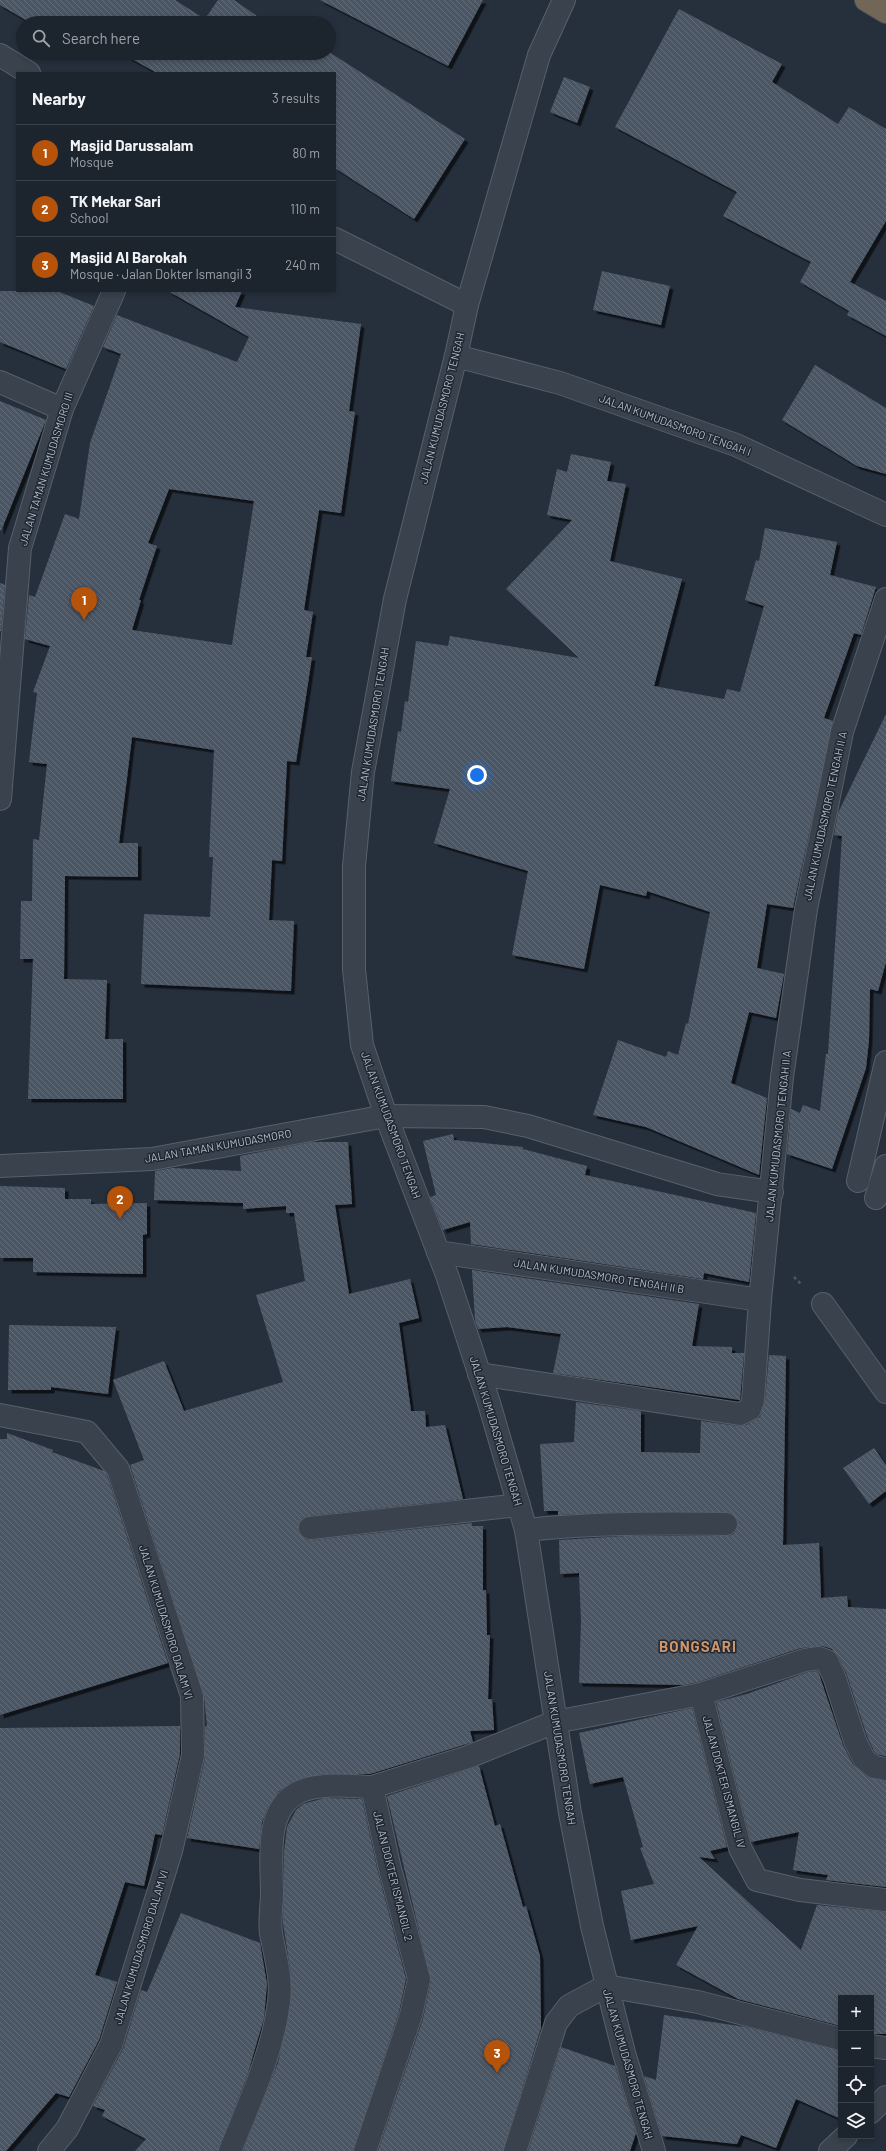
<!DOCTYPE html>
<meta charset="utf-8">
<style>
body{margin:0;font-family:Barlow,sans-serif;background:#29303a;color:#f1f3f6}
.controls{position:absolute;right:12px;bottom:12px;display:grid;overflow:hidden;border-radius:0px;box-shadow:0 2px 6px #0003}
.controls button{width:36px;height:36px;display:grid;place-items:center;padding:0;border:0;border-bottom:1px solid #3a414a;background:#1c242e;color:#f1f3f6;font:20px sans-serif}
.you{position:absolute;left:477px;top:775px;width:14px;height:14px;margin:-10px;border:3px solid #fff;border-radius:50%;background:#1a73e8;box-shadow:0 0 0 6px #1a73e833}
.badge{display:grid;place-items:center;width:26px;height:26px;border-radius:50%;background:#b45309;color:#fff;font-size:13px;font-weight:700}
.pin{position:absolute;translate:-50% -33px;filter:drop-shadow(0 1px 2px #0008)}
.pin::after{content:'';position:absolute;top:21px;width:14px;height:12px;background:inherit;clip-path:polygon(0 0,100% 0,50% 100%)}
.list{margin:0;padding:0;list-style:none}
h2{display:flex;justify-content:space-between;align-items:center;height:52px;margin:0;padding:0 16px;font-size:17px}
h2 small{font-size:13px;font-weight:400;color:#a0a4aa}
.list li{display:grid;grid-template-columns:26px 1fr auto;gap:12px;align-items:center;box-sizing:border-box;height:56px;padding:0 16px;border-top:1px solid #3a414a}
.list b{display:block;font-size:15px;white-space:nowrap}
.list p{margin:0;font-size:13px;white-space:nowrap;color:#a0a4aa}
.list em{font-size:13px;font-style:normal;color:#a0a4aa}
.icon{flex:none;width:22px;height:22px;fill:none;stroke:currentColor;stroke-width:2;stroke-linecap:round;stroke-linejoin:round}
.map{position:relative;flex:none;width:886px;height:2151px;overflow:hidden}
.search{position:absolute;background:#1c242e;box-shadow:0 2px 6px #0003;left:16px;top:16px;width:320px;height:44px;display:flex;align-items:center;gap:10px;box-sizing:border-box;padding:0 14px;border-radius:22px;color:#a0a4aa;font-size:15px}
.panel{position:absolute;background:#1c242e;box-shadow:0 2px 6px #0003;left:16px;top:72px;width:320px;height:220px;border-radius:0px}
.map>svg:first-child{display:block}
</style>
<div class="map">
<svg width="886" height="2151" viewBox="0 0 886 2151">
<defs>
<pattern id="building-back-hatch" width="6" height="6" patternUnits="userSpaceOnUse"><rect width="6" height="6" fill="#4c5765"/><path d="M-1 5l2 2M0 0l6 6M5-1l2 2" fill="none" stroke="#646d7a"/></pattern>
<filter id="shadow"><feDropShadow dx="3.5" dy="3.5" stdDeviation="0" flood-color="#0009"/></filter>
</defs>
<rect width="100%" height="100%" fill="#26303d"/>
<g fill="url(#building-back-hatch)" fill-rule="evenodd" filter="url(#shadow)">
<polygon points="0,0 175,0 205,19 218,0 234,0 267,23 31,23 0,5"/>
<polygon points="320,0 483,0 448,66"/>
<polygon points="679,9 782,64 772,82 838,124 849,107 886,129 886,221 850,282 886,301 886,336 847,315 849,311 800,282 811,262 723,216 737,192 615,127"/>
<polygon points="329,52 465,139 414,219 335,168 335,73 157,73 121,53"/>
<polygon points="564,77 590,87 577,123 550,112"/>
<polygon points="602,271 670,286 661,325 593,310"/>
<polygon points="0,291 57,291 94,306 66,369 0,342"/>
<path d="M168 291H242L235 307 361 324 349 411 355 412 341 513 319 510 304 610 313 612 306 657H312L296 762 287 761 282 861 272 860 269 920 294 921 291 991 141 984 144 914 210 917 213 857H209L214 750 132 737 119 843H138V877L65 876 64 979 107 980 105 1039H123V1099H28L33 959H20L21 901H32L33 839 39 840 47 764 29 762 37 693 33 692 50 646 25 639 29 595 35 597 65 514 79 519 90 443 121 354 103 347 117 315 237 362 249 337ZM169 489 254 501 232 645 132 630 141 600H139L157 546 148 543Z"/>
<polygon points="815,365 886,408 886,474 857,466 782,420"/>
<polygon points="0,401 46,420 1,531 0,530"/>
<polygon points="571,454 611,462 607,481 626,484 610,561 682,579 654,686 724,699 727,689 740,692 764,606 745,600 756,560 759,561 765,528 837,542 830,575 876,587 861,635 854,633 824,718 833,721 793,908 767,904 757,968 784,974 776,1018 749,1012 731,1083 767,1098 759,1175 646,1127 593,1115 618,1040 666,1057 668,1051 678,1055 686,1023 688,1024 710,912 647,891 646,896 600,885 584,969 512,955 528,871 434,843 450,789 391,781 398,731 401,732 405,701 408,702 416,641 448,646 450,636 579,658 506,589 572,520 547,515 557,469 567,472"/>
<polygon points="0,583 5,585 1,631 0,631"/>
<polygon points="886,714 886,962 878,991 870,989 869,1040 866,1068 832,1169 787,1154 791,1109 800,1113 803,1105 820,1111 826,1054 828,1054 842,836 834,835 838,813"/>
<polygon points="453,1134 454,1140 523,1147 523,1149 587,1166 585,1175 756,1213 749,1282 704,1273 703,1279 471,1244 470,1222 443,1230 430,1197 436,1195 423,1141"/>
<polygon points="311,1142 348,1142 352,1204 335,1205 349,1294 410,1279 419,1318 399,1323 411,1411 425,1411 426,1427 445,1425 463,1499 309,1516 303,1518 299,1523 298,1530 305,1539 311,1540 472,1523 472,1526 483,1526 483,1590 486,1590 487,1635 490,1635 488,1699 492,1699 494,1730 470,1731 473,1742 370,1774 323,1774 292,1782 279,1791 268,1807 262,1822 259,1849 187,1838 205,1758 205,1726 207,1726 204,1696 130,1465 144,1460 113,1380 164,1361 184,1411 283,1382 256,1295 305,1281 294,1213 286,1213 286,1206 243,1209 243,1203 154,1200 155,1171 172,1168 241,1171 240,1156"/>
<polygon points="0,1186 65,1188 65,1199 91,1199 91,1204 147,1203 147,1234 143,1235 143,1274 33,1272 33,1258 0,1258"/>
<polygon points="472,1270 699,1304 692,1346 732,1347 732,1353 744,1353 740,1400 553,1373 561,1334 507,1327 478,1329 475,1320"/>
<polygon points="9,1325 116,1327 108,1394 51,1387 51,1390 8,1390"/>
<polygon points="769,1355 786,1356 783,1545 819,1543 821,1598 847,1596 848,1607 886,1609 886,1756 879,1755 874,1751 867,1736 847,1675 838,1656 832,1649 823,1646 801,1648 698,1682 684,1685 579,1683 581,1621 579,1573 560,1574 559,1540 626,1536 726,1536 732,1535 736,1531 738,1524 733,1514 726,1512 626,1512 558,1515 558,1511 544,1511 540,1444 574,1442 576,1402 641,1411 641,1452 700,1453 701,1421 739,1426 746,1425 760,1417 765,1401"/>
<polygon points="7,1433 53,1450 52,1452 104,1471 107,1475 168,1663 0,1715 0,1439 7,1439"/>
<polygon points="874,1448 886,1465 886,1491 869,1504 843,1468"/>
<polygon points="818,1671 843,1745 853,1765 867,1777 886,1781 886,1887 826,1880 828,1875 793,1870 799,1832 751,1842 716,1702 747,1694 808,1672"/>
<polygon points="692,1708 727,1847 710,1851 715,1859 699,1857 801,1950 817,1905 886,1912 886,2034 871,2034 871,1998 841,1998 841,2026 738,1999 676,1965 698,1926 631,1940 621,1891 654,1884 640,1848 643,1847 623,1777 590,1784 579,1733"/>
<polygon points="180,1726 180,1754 162,1835 155,1834 144,1886 125,1882 95,1975 117,1982 99,2040 69,2097 56,2093 6,2151 0,2151 0,1728"/>
<polygon points="479,1766 495,1826 500,1824 523,1907 526,1906 540,1956 541,2028 503,2151 378,2151 423,2019 431,1981 387,1796"/>
<polygon points="325,1798 362,1799 377,1868 406,1979 399,2012 353,2151 243,2151 278,2063 291,2003 291,1974 283,1923 284,1852 287,1827 296,1810 303,1804"/>
<polygon points="181,1913 260,1943 267,1984 264,2018 248,2073 218,2151 135,2151 146,2139 102,2116 105,2110 93,2106 123,2049 141,1990 147,1992"/>
<polygon points="664,2015 746,2027 841,2051 841,2119 796,2099 776,2148 741,2135 737,2144 662,2136 644,2076 656,2080"/>
<polygon points="561,2047 615,2066 636,2133 630,2151 528,2151"/>
</g>
<g fill="none" stroke-linecap="round" stroke-linejoin="round">
<defs>
<g id="minor">
<polyline points="564,0 539,55 467,305 456,356 395,599 363,772 354,866 354,969 362,1045 386,1116 447,1275 489,1403 526,1530 570,1813 592,1926 624,2053 654,2151"/>
<polyline points="0,55 29,73"/>
<polyline points="335,239 467,305"/>
<polyline points="456,356 560,383 736,445 886,515"/>
<polyline points="0,382 62,409"/>
<polyline points="0,799 20,548 62,409 114,291"/>
<polyline points="0,1166 152,1159 386,1116 484,1117 528,1126 717,1184 772,1192"/>
<polyline points="858,1181 886,1062"/>
<polyline points="876,1198 886,1166"/>
<polyline points="438,1252 760,1300"/>
<polyline points="823,1304 886,1392"/>
<polyline points="479,1374 740,1414 750,1409 753,1400 760,1300 782,1077 806,909 842,732 886,599"/>
<polyline points="0,1415 87,1432 118,1469 192,1696 193,1755 171,1851 111,2045 67,2129 49,2151"/>
<polyline points="310,1528 519,1505"/>
<path d="M526 1530C593 1523 659 1523 726 1524"/>
<polyline points="701,1694 740,1848 757,1880 800,1890 886,1900"/>
<polyline points="871,2046 886,2048"/>
<polyline points="871,2112 886,2097"/>
<path d="M230 2151C249 2103 273 2053 279 2001 282 1977 275 1956 271 1933 269 1920 272 1906 272 1893 272 1861 264 1811 297 1793 317 1782 350 1786 372 1787"/>
<polyline points="365,2151 411,2015 419,1979 389,1865 372,1787 468,1757 555,1722 701,1694 805,1660 819,1658 827,1661 835,1679 855,1741 864,1759 874,1767 886,1769"/>
<polyline points="515,2151 556,2023 569,2006 606,1986 698,2002 841,2039"/>
<polyline points="830,2151 846,2136"/>
</g>
<polyline id="highway" points="866,0 886,12"/>
</defs>
<use href="#minor" stroke="#57606b" stroke-width="24"/>
<use href="#highway" stroke="#444d58" stroke-width="24"/>
<polyline stroke="#485a5d" stroke-width="2.5" stroke-dasharray="3 3" stroke-linecap="butt" points="794,1277 802,1285"/>
<use href="#minor" stroke="#39424d" stroke-width="22"/>
<use href="#highway" stroke="#726757" stroke-width="22"/>
</g>
<g text-anchor="middle" stroke-width="3" stroke-linejoin="round" paint-order="stroke">
<g font-size="11" fill="#b5bdc8" stroke="#1e2732">
<text transform="translate(442 408) rotate(-76)" y="4">JALAN KUMUDASMORO TENGAH</text>
<text transform="translate(675 425) rotate(20)" y="4">JALAN KUMUDASMORO TENGAH I</text>
<text transform="translate(46 469) rotate(-73)" y="4">JALAN TAMAN KUMUDASMORO III</text>
<text transform="translate(373 724) rotate(-81)" y="4">JALAN KUMUDASMORO TENGAH</text>
<text transform="translate(825 816) rotate(-78)" y="4">JALAN KUMUDASMORO TENGAH II A</text>
<text transform="translate(391 1125) rotate(70)" y="4">JALAN KUMUDASMORO TENGAH</text>
<text transform="translate(778 1136) rotate(-84)" y="4">JALAN KUMUDASMORO TENGAH II A</text>
<text transform="translate(218 1146) rotate(-10)" y="4">JALAN TAMAN KUMUDASMORO</text>
<text transform="translate(599 1276) rotate(9)" y="4">JALAN KUMUDASMORO TENGAH II B</text>
<text transform="translate(496 1431) rotate(73)" y="4">JALAN KUMUDASMORO TENGAH</text>
<text transform="translate(166 1622) rotate(73)" y="4">JALAN KUMUDASMORO DALAM VI</text>
<text transform="translate(560 1748) rotate(81)" y="4">JALAN KUMUDASMORO TENGAH</text>
<text transform="translate(724 1782) rotate(75)" y="4">JALAN DOKTER ISMANGIL IV</text>
<text transform="translate(393 1876) rotate(76)" y="4">JALAN DOKTER ISMANGIL 2</text>
<text transform="translate(141 1947) rotate(-73)" y="4">JALAN KUMUDASMORO DALAM VI</text>
<text transform="translate(628 2064) rotate(74)" y="4">JALAN KUMUDASMORO TENGAH</text>
</g>
<g font-size="15" font-weight="bold" letter-spacing="1" fill="#cf956a" stroke="#1e2732">
<text x="698" y="1652">BONGSARI</text>
</g>
</g>
</svg>
<div class="controls">
<button>+</button>
<button>−</button>
<button><svg class="icon" aria-label="locate" viewBox="0 0 24 24"><circle cx="12" cy="12" r="6"/><path d="M12 2v4M12 18v4M2 12h4M18 12h4"/></svg></button>
<button><svg class="icon" aria-label="layers" viewBox="0 0 24 24"><path d="M12 4l9 5-9 5-9-5zM3 14l9 5 9-5"/></svg></button>
</div>
<div class="you"></div>
<div class="pin badge" style="left:84px;top:620px">1</div>
<div class="pin badge" style="left:120px;top:1219px">2</div>
<div class="pin badge" style="left:497px;top:2073px">3</div>
<div class="search"><svg class="icon" aria-label="search" viewBox="0 0 24 24"><circle cx="10" cy="10" r="6"/><path d="M15 15l6 6"/></svg>Search here</div>
<section class="panel">
<h2>Nearby<small>3 results</small></h2>
<ul class="list">
<li><span class="badge">1</span><div><b>Masjid Darussalam</b><p>Mosque</p></div><em>80 m</em></li>
<li><span class="badge">2</span><div><b>TK Mekar Sari</b><p>School</p></div><em>110 m</em></li>
<li><span class="badge">3</span><div><b>Masjid Al Barokah</b><p>Mosque · Jalan Dokter Ismangil 3</p></div><em>240 m</em></li>
</ul>
</section>
</div>
